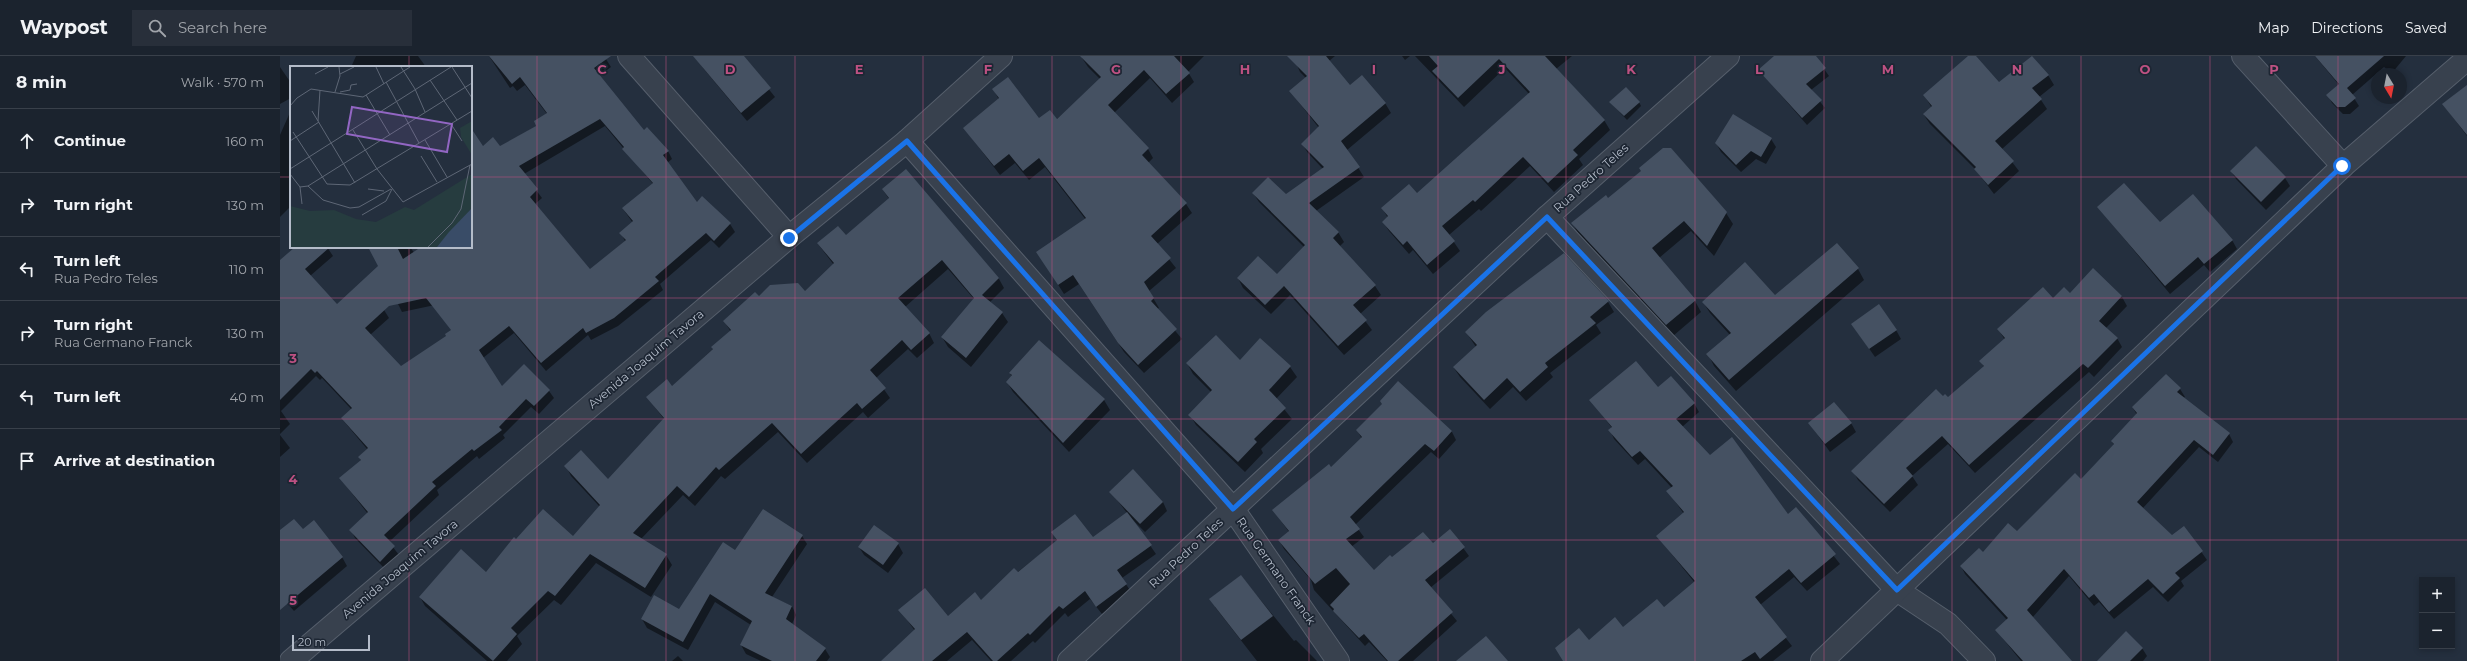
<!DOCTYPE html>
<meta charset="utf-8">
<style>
body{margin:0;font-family:Montserrat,sans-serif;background:#282f3a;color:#f1f3f6}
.controls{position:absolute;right:12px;bottom:12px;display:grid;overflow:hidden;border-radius:0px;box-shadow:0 2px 6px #0003}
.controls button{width:36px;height:36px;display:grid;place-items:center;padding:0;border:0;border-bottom:1px solid #39404a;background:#1b232e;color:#f1f3f6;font:20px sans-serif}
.compass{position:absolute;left:2091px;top:12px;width:36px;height:36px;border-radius:50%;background:#1b232e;box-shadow:0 2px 6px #0003;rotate:170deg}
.scale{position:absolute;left:12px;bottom:10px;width:78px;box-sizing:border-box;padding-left:4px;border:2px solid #b4bcc9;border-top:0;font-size:11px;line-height:14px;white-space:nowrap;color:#b4bcc9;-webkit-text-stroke:3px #1d2633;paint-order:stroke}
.stop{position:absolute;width:12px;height:12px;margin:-9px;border:3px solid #1a73e8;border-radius:50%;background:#fff}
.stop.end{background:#1a73e8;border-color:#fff;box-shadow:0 1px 4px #0008}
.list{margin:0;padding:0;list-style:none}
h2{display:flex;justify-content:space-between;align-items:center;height:52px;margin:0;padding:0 16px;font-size:17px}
h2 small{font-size:13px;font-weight:400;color:#a0a4aa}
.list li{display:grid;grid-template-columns:26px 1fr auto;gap:12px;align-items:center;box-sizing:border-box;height:64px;padding:0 16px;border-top:1px solid #39404a}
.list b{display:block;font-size:15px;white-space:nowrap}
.list p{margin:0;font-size:13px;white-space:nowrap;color:#a0a4aa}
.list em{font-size:13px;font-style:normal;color:#a0a4aa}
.icon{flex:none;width:22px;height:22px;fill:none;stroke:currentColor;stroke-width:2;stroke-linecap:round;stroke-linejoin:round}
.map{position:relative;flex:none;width:2187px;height:605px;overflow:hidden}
header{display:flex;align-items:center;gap:24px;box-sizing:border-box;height:56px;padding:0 20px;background:#1b232e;border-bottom:1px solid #39404a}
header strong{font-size:19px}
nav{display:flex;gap:22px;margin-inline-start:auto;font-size:14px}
.search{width:280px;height:36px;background:#282f3a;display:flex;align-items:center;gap:10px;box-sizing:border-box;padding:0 14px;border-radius:0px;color:#a0a4aa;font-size:15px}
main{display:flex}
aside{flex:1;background:#1b232e}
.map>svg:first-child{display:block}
</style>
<header>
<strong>Waypost</strong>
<div class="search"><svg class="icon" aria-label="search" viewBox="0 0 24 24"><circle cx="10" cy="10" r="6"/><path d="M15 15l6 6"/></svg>Search here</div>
<nav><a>Map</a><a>Directions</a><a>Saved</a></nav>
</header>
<main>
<aside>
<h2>8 min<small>Walk · 570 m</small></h2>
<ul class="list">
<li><svg class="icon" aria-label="ahead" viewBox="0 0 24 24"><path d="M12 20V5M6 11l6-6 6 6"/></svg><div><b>Continue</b></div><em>160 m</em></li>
<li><svg class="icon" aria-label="right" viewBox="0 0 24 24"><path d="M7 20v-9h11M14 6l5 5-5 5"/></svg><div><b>Turn right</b></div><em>130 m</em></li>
<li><svg class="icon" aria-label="left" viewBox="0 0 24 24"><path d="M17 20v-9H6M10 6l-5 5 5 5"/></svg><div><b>Turn left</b><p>Rua Pedro Teles</p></div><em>110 m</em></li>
<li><svg class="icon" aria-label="right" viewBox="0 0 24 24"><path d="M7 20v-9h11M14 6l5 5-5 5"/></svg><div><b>Turn right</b><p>Rua Germano Franck</p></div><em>130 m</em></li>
<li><svg class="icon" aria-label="left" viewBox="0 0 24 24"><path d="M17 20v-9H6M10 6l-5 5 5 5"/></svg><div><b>Turn left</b></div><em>40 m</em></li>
<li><svg class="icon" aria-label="arrive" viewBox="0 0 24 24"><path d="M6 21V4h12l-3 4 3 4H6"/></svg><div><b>Arrive at destination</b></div></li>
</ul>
</aside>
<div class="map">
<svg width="2187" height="605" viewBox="0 0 2187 605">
<rect width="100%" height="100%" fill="#242f3e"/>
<g fill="#0007" fill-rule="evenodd">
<polygon points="76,0 138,0 146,11 51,11 72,9"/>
<path d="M209 0H324L331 11 319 20 363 75 388 95 392 103 387 107 417 147 423 142 450 168 455 176 439 192 431 184 380 228 383 234 338 270 311 284 308 279 266 315 234 277 203 302 222 332 269 335 274 342 259 358 251 351 223 379 225 382 199 403 197 400 157 434 159 439 109 486 119 499 105 513 75 482 71 474 88 458 60 422 81 405 79 401 87 393 62 363 72 354 42 322 40 324 36 320 1 355 10 368 0 378V205L16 191H47L53 200 30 220 57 249 104 254 109 262 90 279 121 311 167 281 185 266 160 191H191V75L203 91H219L257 70 267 58 245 29 237 35 233 30 230 32ZM325 70 373 128 343 153 353 167 341 177 345 185 310 214 255 148 262 142 244 118Z"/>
<polygon points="422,0 462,0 495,41 467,65 423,12 418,4"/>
<polygon points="804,0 924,0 908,16 914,26 892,47 870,22 834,57 868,93 873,102 868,107 906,148 912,157 877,188 896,212 869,235 879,252 877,253 902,283 864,317 844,296 799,228 784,238 763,205 806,164 765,111 749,124 735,107 720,119 684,72 719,44 714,34 759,63 776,64 820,23 808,11 802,2"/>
<polygon points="1013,0 1055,0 1049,5 1070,30 1105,47 1111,57 1067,94 1084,121 1036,155 1058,176 1064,186 1060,190 1095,230 1101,239 1080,258 1092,274 1064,299 1010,239 991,258 963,232 958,222 997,219 1024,191 979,146 973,137 1006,140 1043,113 1028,97 1022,88 1039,72 1010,35 1026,22 1020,16"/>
<polygon points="1122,0 1130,0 1125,4"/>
<polygon points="1135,0 1292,0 1276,13 1324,64 1330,74 1299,103 1303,109 1274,136 1250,110 1201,155 1199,153 1169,179 1180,195 1153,218 1133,194 1129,198 1109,175 1103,166 1108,162 1102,152 1137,139 1249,38 1225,12 1184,51"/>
<polygon points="1495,0 1535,0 1549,20 1531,34 1545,52 1527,69 1480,15"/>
<polygon points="1689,0 1695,0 1719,28 1768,19 1774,29 1759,41 1767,53 1722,93 1739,115 1714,138 1695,113 1650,68 1644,59 1652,52 1644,39"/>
<polygon points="2035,0 2126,0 2112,17 2104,11 2072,39 2079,50 2070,58 2063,58 2052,47 2048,39 2059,29"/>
<polygon points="0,11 11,27 11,42 0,48"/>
<polygon points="2187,30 2187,80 2163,48"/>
<polygon points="1330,46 1359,46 1361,50 1347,64"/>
<polygon points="11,54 11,150 0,161 0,79"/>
<polygon points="1491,83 1496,91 1486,108 1476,103 1461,116 1441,96 1436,87"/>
<polygon points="1976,91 2005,122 2010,130 1986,154 1956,123 1951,115"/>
<polygon points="626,115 719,223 724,232 710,246 722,257 728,266 691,311 668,291 662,281 694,243 668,213 625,251 649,277 654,287 637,302 628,293 596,322 610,342 588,362 583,356 527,407 498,376 445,423 441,420 415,450 403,439 361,483 386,499 392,509 371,541 316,507 281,549 274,544 237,580 242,588 227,605 207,605 145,550 140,541 207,518 236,485 293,481 320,451 291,420 286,410 328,425 384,363 367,341 392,331 451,276 444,265 479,242 525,236 554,209 538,188 566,180 609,143 603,134"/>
<polygon points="1362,115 1446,157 1453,168 1434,200 1411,175 1379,202 1415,245 1421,256 1393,280 1299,179 1293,168 1328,143"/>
<polygon points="1818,151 1952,184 1957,193 1930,216 1924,209 1890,238"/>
<polygon points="90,191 130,191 169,246 122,256"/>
<polygon points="1284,199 1328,246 1334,256 1316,269 1321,277 1270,317 1273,321 1246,345 1233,331 1210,353 1180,321 1174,312 1196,291 1186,276"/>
<polygon points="1578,213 1584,224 1456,335 1434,310 1428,298 1450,279 1430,257 1423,246 1495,241"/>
<polygon points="1813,214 1842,241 1847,250 1826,272 1837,282 1842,291 1814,321 1809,316 1695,417 1668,388 1632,420 1638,429 1610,456 1578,424 1573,415 1663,341 1668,342 1704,311 1701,305 1725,284 1718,273 1773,244 1790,238"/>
<polygon points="1572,268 1616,274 1621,283 1595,301"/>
<polygon points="980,283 1010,311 1017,321 996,343 1012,363 981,393 983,397 965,416 916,369 910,359 931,336 913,318 907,307 960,305"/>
<polygon points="730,317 824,344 830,354 789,396 733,336 727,326 732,321"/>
<polygon points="1886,319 1900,333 1905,341 1903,342 1949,378 1953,386 1938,406 1919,391 1863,452 1892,480 1904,471 1927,504 1901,525 1904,530 1888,546 1873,531 1834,563 1819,546 1814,550 1789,520 1752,562 1791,605 1741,605 1716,574 1727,564 1685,518 1681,510 1737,476 1801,424 1834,389 1832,386 1857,359 1853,352"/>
<polygon points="1118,327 1172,376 1176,384 1159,403 1151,396 1075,469 1084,481 1071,491 1094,516 1112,503 1152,489 1170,474 1189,500 1150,532 1177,565 1133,605 1107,605 1089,586 1085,590 1034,534 1031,524 1004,493 999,484 1009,476 993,454 1051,413 1082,383 1077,374 1103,349"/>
<polygon points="1378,332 1414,347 1419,356 1402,371 1430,401 1508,459 1516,452 1560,508 1527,535 1514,521 1480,549 1512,590 1493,605 1284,605 1308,585 1343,572 1383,552 1415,527 1377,480 1404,458 1388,435 1392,432 1365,403 1358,409 1334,383 1330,374 1332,372 1311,344"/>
<polygon points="1529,367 1571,367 1576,376 1550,396"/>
<polygon points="0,379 10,392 0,401"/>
<polygon points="831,436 883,446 887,455 865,476 851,462 876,498 842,522 851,536 822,558 810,543 788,561 785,557 755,587 753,585 731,605 711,605 692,584 667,605 602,605 635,575 620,554 668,561 701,545 777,485 772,476 812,483 847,457"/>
<polygon points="23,474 62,501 67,510 14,555 0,539 0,475"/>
<polygon points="522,480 527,488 492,541 512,550 516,559 512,568 545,593 550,601 547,605 481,605 466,598 461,589 471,569 435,546 408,594 367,572 362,563 400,554 456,496"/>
<polygon points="618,488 623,497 608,517 584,499 579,491"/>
<polygon points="961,520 1014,585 1016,584 1037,605 977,605 935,551"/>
<polygon points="1862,592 1867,600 1863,605 1819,605"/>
<polygon points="398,600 403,605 392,605"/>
</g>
<g fill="#455162" fill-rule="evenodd">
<path d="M209 0H331L314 12 364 74 367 71 389 95 383 99 417 146 422 140 451 167 434 185 426 177 375 221 379 225 334 262 306 277 303 272 261 307 229 270 199 294 222 330 244 308 270 334 254 350 246 343 219 371 222 374 194 395 192 393 152 426 156 430 104 479 115 490 100 506 69 474 88 456 59 422 81 404 78 401 88 392 61 362 72 352 37 315 35 317 31 313 0 344V204L15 191H50L25 213 57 248 98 210 88 191H117L123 203 141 191H191V72L203 90 213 81 220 90 256 70 254 65 267 57 240 21 232 28ZM320 63 344 91 342 93 373 127 342 152 353 165 339 177 346 184 310 213 250 141 258 133 239 110ZM146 242 171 274 165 278 166 280 121 310 85 272 109 250Z"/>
<polygon points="413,0 464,0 491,32 461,57"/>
<polygon points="800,0 894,0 910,17 886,38 864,14 828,49 869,92 862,99 907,147 871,180 891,202 864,226 874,242 871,245 897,273 858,309 838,287 793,219 778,229 756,196 806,162 759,102 743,115 729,98 714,110 683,72 719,42 712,33 728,21 759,62 770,54 777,63 821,21"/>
<polygon points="1007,0 1046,0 1070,29 1082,19 1106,47 1061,85 1080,111 1029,147 1059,176 1053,182 1096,229 1073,249 1087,264 1058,290 1004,230 985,249 957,222 978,200 997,218 1025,189 972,137 988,121 1006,138 1044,111 1021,88 1039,70 1009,35 1027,20"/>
<polygon points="1149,0 1265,0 1325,64 1293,94 1298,99 1268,127 1243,101 1195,146 1193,144 1162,170 1175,185 1147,209 1127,185 1123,189 1102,166 1108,160 1101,152 1129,128 1137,137 1250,36 1219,3 1178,42 1152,15 1158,10"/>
<polygon points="1494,0 1536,0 1546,12 1526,28 1542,44 1522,62 1478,14"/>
<polygon points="1688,0 1696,0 1719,26 1752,0 1769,19 1752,32 1762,43 1715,85 1734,105 1708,129 1694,113 1696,111 1643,58 1652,50 1643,39"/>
<polygon points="2035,0 2104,0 2067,32 2076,42 2065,51 2057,51 2046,39 2059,28"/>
<polygon points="2187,29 2187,79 2162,48"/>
<polygon points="1346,31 1360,46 1344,60 1329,46"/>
<polygon points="1453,58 1492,82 1481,101 1471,95 1456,109 1435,87"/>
<polygon points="1976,90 2006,121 1981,146 1950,115"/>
<polygon points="1383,92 1391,92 1447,156 1427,190 1404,165 1372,192 1416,244 1386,269 1291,167 1326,139 1328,142 1361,115 1359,112"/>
<polygon points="626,113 719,222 702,239 723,256 686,302 661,281 694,242 662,204 618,242 650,277 631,294 622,284 590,314 606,332 582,353 577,347 521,398 492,367 439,414 436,411 409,441 397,430 353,477 387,498 365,532 310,498 275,540 268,535 231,572 237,578 213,605 139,541 181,493 206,516 234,481 236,483 263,453 293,480 320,449 284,410 301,394 328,423 384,362 366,341 387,323 392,330 433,293 431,291 451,274 443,265 475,236 479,240 490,229 518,227 525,235 554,207 537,187 558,170 566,179 609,142 602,133"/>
<polygon points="1844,127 1880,166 1913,138 1953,184 1924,208 1918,201 1885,230 1817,151"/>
<polygon points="1557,187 1579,212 1449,324 1426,298 1451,277 1422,246 1465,206 1495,239"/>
<polygon points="1284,197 1329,245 1310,261 1316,267 1265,307 1268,311 1240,336 1227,322 1204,344 1173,311 1197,289 1185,276 1206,256"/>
<polygon points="1813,212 1842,240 1819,265 1838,282 1808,312 1803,308 1689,409 1662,380 1626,412 1633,420 1604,448 1571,415 1656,333 1663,340 1665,338 1668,341 1704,310 1699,305 1725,282 1717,273 1763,231 1773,242 1784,231 1790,237"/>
<polygon points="1599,248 1617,274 1589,293 1571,268"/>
<polygon points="936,279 960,304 980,282 1011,310 989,334 1006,352 974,383 977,386 958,406 908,359 932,334 906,307"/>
<polygon points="759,284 825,343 783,387 726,326 732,319 729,317"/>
<polygon points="1356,305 1378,331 1391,320 1415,347 1396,363 1430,399 1452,381 1508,458 1516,451 1556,498 1521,527 1509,513 1475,541 1507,581 1480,603 1475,596 1461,605 1283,605 1275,592 1299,572 1309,584 1335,561 1343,571 1377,543 1384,551 1415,525 1376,480 1404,456 1386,435 1393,430 1360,395 1352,401 1328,374 1332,371 1309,344"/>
<polygon points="1886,318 1901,332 1897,336 1950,377 1933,399 1914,384 1857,446 1892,479 1904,470 1923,495 1895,517 1900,522 1883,538 1868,523 1829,556 1814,538 1809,542 1784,513 1747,554 1792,605 1743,605 1715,574 1728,562 1680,510 1699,492 1703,496 1728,467 1737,475 1795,417 1801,423 1834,388 1831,385 1857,357 1852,351"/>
<polygon points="1118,325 1172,375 1154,395 1145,388 1070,461 1080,473 1066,483 1094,514 1110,499 1112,501 1143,476 1153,487 1170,473 1185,491 1145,524 1173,556 1118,605 1108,605 1084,578 1079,582 1053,555 1054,553 1050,549 1070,528 1056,512 1035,528 998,484 1009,475 992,454 1049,408 1051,411 1082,381 1076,374 1102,348 1100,345"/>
<polygon points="1554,346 1572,367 1545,388 1528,367"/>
<polygon points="853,413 883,446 860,468 829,436"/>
<polygon points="483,453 523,479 485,537 512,550 506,563 546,592 536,605 492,605 460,589 472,565 430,538 403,586 361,563 374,539 399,553 443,486 455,494"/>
<polygon points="847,456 872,489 837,514 847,528 816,551 805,535 783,553 779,550 750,579 748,577 717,605 713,605 687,576 652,605 601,605 635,573 618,554 645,532 668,560 695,536 701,544 734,512 738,516 777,484 771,476 795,458 813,481"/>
<polygon points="14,463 23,473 34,464 63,501 0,554 0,474"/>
<polygon points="594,469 619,487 603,509 578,491"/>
<polygon points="961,519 993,560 961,584 929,543"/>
<polygon points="1846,575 1863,592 1850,605 1817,605"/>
<polygon points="1206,580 1228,605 1176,605"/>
</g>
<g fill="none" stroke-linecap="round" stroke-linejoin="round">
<defs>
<g id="street">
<polyline points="349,0 509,181"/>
<polyline points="1963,0 2063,110"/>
<polyline points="627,85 953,453 1058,605"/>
<polyline points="1267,161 1617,534 1668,568 1704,605"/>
<polyline points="11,605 509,181 627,85 721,0"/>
<polyline points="789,605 1267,161 1448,0"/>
<polyline points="1542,605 2063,110 2187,3"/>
</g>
</defs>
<use href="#street" stroke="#565f6c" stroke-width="24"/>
<use href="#street" stroke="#38414e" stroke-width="22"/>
</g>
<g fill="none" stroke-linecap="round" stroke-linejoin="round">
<polyline stroke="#1a73e8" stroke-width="5" points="509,182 627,85 953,453 1267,161 1617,534 2062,110"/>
</g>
<path fill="none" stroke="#bd5182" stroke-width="1" stroke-opacity="0.55" d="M129 0V11M257 0V605M386 0V605M515 0V605M643 0V605M772 0V605M901 0V605M1029 0V605M1158 0V605M1286 0V605M1415 0V605M1544 0V605M1672 0V605M1801 0V605M1930 0V605M2058 0V605M0 121H11M191 121H2187M129 191V605M0 242H2187M0 363H2187M0 484H2187"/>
<g text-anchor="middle" stroke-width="3.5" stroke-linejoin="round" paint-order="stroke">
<g font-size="12" fill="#b4bcc9" stroke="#1d2633">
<text transform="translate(1311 122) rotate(-42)" y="4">Rua Pedro Teles</text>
<text transform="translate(366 303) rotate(-40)" y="4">Avenida Joaquim Tavora</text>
<text transform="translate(906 497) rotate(-43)" y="4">Rua Pedro Teles</text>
<text transform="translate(120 513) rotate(-40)" y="4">Avenida Joaquim Tavora</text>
<text transform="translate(996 515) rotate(55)" y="4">Rua Germano Franck</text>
</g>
</g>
<g transform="translate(10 10)">
<rect width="182" height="182" fill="#242f3e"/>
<path d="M182 55V89L171 71 170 62ZM182 108V142L147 181H0V140L20 145 44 144 66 153 86 156 115 141 124 144Z" fill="#263c3f"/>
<path d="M182 142V181H147L159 166Z" fill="#394c67"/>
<path fill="none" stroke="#5e6776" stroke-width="1" d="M86 1 94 18M111 1 125 23 135 46M162 1 182 32M25 8 38 1M50 8 64 1M140 14 167 54M96 16 129 77M45 26 50 10 49 1M50 26 60 24 61 19 67 18M76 29 100 69M0 40 7 32 21 23 73 31 120 1M22 45 65 117M28 55 30 24M161 58 172 75M63 64 87 103 113 136 182 98M3 66 37 118 60 119 182 45M135 74 157 111M0 75 29 56M131 90 147 116M0 103 161 1M0 108 10 121M18 120 33 134 60 142 69 141 101 123M10 121 18 120 182 17M10 121 12 138M78 123 94 125M72 149 96 135 102 123M138 181 162 157 171 143 180 99"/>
<path fill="#9266c3" fill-opacity="0.15" stroke="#9266c3" stroke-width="2" d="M62 41 162 58 157 86 57 68Z"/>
<rect width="182" height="182" fill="none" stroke="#b4bcc9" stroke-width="2"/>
</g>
<g font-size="13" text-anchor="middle" font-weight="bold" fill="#bd5182" stroke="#1d2633" stroke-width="3.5" stroke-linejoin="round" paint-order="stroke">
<text x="322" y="18">C</text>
<text x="450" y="18">D</text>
<text x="579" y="18">E</text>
<text x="708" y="18">F</text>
<text x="836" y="18">G</text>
<text x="965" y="18">H</text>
<text x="1094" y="18">I</text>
<text x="1222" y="18">J</text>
<text x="1351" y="18">K</text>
<text x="1479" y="18">L</text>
<text x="1608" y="18">M</text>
<text x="1737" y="18">N</text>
<text x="1865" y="18">O</text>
<text x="1994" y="18">P</text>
<text x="13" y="307">3</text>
<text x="13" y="428">4</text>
<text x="13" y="549">5</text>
</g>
</svg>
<div class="controls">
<button>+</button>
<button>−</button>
</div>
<svg class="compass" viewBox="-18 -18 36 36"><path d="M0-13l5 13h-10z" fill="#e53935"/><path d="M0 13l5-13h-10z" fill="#a0a4aa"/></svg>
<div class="scale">20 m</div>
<div class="stop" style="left:2062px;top:110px"></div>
<div class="stop end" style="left:509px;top:182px"></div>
</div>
</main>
